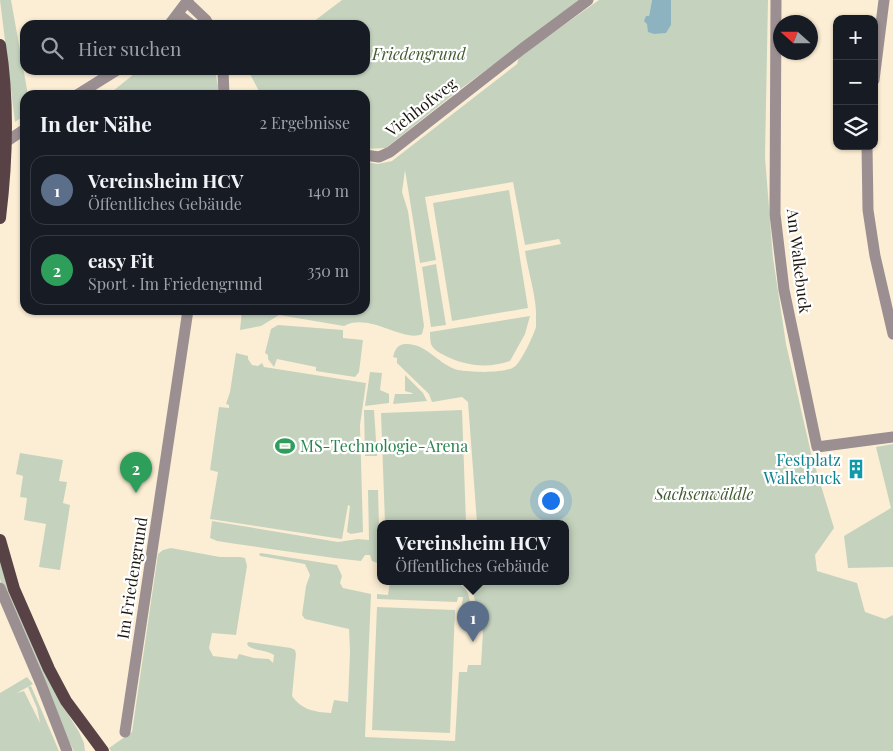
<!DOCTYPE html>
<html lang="de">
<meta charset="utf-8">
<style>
body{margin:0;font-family:"Playfair Display",serif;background:#20242c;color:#f1f3f6}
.controls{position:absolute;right:15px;top:15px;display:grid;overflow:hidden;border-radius:10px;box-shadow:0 1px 4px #0004}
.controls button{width:45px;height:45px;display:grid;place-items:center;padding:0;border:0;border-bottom:1px solid #363941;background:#171b24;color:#f1f3f6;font:25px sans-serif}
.compass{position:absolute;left:773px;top:15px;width:45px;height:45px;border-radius:50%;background:#171b24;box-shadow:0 1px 4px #0004;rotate:291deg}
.you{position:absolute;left:550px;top:500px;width:18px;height:18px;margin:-12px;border:4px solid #fff;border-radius:50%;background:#1a73e8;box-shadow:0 0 0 8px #1a73e833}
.badge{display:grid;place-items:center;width:32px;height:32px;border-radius:50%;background:#d93025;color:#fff;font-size:16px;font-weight:700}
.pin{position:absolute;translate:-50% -41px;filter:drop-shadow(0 1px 2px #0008)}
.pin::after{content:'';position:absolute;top:26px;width:18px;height:15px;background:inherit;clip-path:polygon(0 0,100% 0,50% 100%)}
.popup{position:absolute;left:377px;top:520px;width:192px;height:65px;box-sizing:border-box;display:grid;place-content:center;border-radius:10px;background:#171b24;filter:drop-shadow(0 1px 4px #0005);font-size:16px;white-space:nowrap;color:#9ea1a6}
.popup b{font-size:19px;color:#f1f3f6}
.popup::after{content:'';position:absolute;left:50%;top:100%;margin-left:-10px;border:10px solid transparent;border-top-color:#171b24}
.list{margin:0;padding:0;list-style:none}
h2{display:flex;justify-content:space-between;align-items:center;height:65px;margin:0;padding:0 20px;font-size:21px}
h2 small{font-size:16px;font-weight:400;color:#9ea1a6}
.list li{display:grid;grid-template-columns:32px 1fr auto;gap:15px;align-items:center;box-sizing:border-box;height:70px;margin:0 10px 10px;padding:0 10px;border:1px solid #363941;border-radius:15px}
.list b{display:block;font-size:19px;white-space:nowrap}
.list p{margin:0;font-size:16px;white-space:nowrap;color:#9ea1a6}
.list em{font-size:16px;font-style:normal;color:#9ea1a6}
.icon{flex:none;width:28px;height:28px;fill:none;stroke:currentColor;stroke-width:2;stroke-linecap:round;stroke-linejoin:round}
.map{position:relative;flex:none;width:893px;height:751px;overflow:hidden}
.search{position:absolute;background:#171b24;box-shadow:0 1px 4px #0004;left:20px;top:20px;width:350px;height:55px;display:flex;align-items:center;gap:12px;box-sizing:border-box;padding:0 18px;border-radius:15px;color:#9ea1a6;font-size:19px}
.panel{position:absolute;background:#171b24;box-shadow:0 1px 4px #0004;left:20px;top:90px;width:350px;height:225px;border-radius:15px}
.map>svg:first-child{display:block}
</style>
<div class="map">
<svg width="893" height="751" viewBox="0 0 893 751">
<rect width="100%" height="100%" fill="#fceed4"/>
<g fill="#c5d3be">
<polygon points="0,0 11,0 28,95 25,95 25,115 15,122"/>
<polygon points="342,0 581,0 459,90 386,148 365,149 365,95 261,95 249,72 252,70 365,70 365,25 309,25"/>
<path d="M599 0H652L649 16 671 25V0H768L765 157 773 258 786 344 811 453 834 528 815 555 817 571 857 583 865 612 885 619 893 615V751H111L109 748 132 732 158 554 163 550 171 548 220 557H240L245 558 247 566 236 635 212 633 209 648 213 656 237 659 239 654 254 658 269 659 273 663 274 655C266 650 255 651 248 646L247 643 249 642 291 648 295 650 296 654 292 696C302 710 315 712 331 713L334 700 348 702 350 652 349 629 305 619 302 615 306 586 310 575 305 564 260 556 259 554 261 553 337 565 342 576 340 583 343 588 371 594 365 737 455 741 459 672H467L468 665H481L483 631 477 612 472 586 465 581H566V523H477L468 402 462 397 432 402 429 394 397 363V358L393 357C395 349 398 343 408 344 428 345 439 365 458 370 470 372 503 374 514 367 521 363 534 334 536 327 536 322 536 316 536 311 535 292 528 271 525 251L561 244 559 239 525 245 513 182 425 197 436 260 420 263 405 170 402 192 408 211 424 326 422 334C404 343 369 312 344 326L279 315 261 326 240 330 242 310H365V162L378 164 392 161 517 64 519 57Z"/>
<polygon points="139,70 215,70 219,91 219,95 125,95 113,91"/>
<polygon points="509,190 528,308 452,321 433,203"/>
<polygon points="436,264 446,325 431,327 422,267"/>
<path d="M530 316 525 334 510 361C487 369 464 366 442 354 438 352 433 349 431 344 430 340 430 335 430 332Z"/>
<polygon points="278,325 343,330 343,338 363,340 359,372 355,377 316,371 316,367 277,359 274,367 268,359 268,355 265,353 271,329"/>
<polygon points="236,353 248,356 248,359 252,365 258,366 262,363 264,367 366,383 360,425 363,532 351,534 347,532 350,506 348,505 342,539 210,519 218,472 210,470 219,407 229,408 229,405 226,404 230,392"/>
<polygon points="370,372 382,373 380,390 389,394 389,403 365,406"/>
<polygon points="405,375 423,393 427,401 393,404 395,394 413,394 412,393 405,391"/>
<polygon points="364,410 374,410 377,456 365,456"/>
<polygon points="462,410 466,523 385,523 381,413"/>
<polygon points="893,444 893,567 848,568 844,536 891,508 876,447"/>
<polygon points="20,453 63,460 59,481 67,482 63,503 70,505 60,570 39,567 46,524 24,520 27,498 20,497 23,476 16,474"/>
<path d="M368 490H378L380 564 372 561 370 555H365L361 561C313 556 265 548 217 541L210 538 212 521 338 542 358 539 369 540Z"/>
<polygon points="0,554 62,704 79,732 84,743 85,751 74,751 66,736 7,601 0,579"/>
<path d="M390 581C405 581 455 578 464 587 469 592 470 602 471 609L462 618 460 617 463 597H458L457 602 377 599V594L388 595Z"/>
<polygon points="377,607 455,610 450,733 372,730"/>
<polygon points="27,677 33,684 17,693 24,691 40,723 37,708 28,687 31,686 59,751 0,751 0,693"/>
</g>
<polygon fill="#8eb3c0" points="652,0 671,0 671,25 666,33 654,34 648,32 647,24 644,21 646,16 649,16"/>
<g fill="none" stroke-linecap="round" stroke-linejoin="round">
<g stroke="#9c8f91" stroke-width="11">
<polyline points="776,0 775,214 784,290 817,447 893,437"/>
<polyline points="187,2 206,20 209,25"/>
<polyline points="178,14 192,25"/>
<polyline points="169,25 188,0"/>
<polyline points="223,70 224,95"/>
<polyline points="874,80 884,0"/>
<polyline points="77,95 117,70"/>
<polyline points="0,146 25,129"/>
<polyline points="867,146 868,210 875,256 893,334"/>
<polyline points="365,155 379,157 390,152 522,49 588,0"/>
<polyline points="0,588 41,684 67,751"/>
<polyline points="125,732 188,310"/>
</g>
<g stroke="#584246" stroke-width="12">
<path d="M0 45C9 102 7 161 0 218"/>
<polyline points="0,540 14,589 49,669 66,701 103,751"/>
</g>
</g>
<defs>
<symbol id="stadium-bare" viewBox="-9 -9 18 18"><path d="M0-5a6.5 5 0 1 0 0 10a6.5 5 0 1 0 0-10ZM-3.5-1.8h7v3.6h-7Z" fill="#2e9e5b" stroke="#fff" stroke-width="2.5" paint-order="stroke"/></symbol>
<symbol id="building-bare" viewBox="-9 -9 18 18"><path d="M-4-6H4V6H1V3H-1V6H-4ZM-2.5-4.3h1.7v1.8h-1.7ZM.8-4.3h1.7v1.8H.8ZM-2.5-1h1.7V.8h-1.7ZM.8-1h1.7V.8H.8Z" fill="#0f9aa8" stroke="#fff" stroke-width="2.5" paint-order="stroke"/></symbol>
</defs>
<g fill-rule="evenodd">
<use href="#stadium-bare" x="271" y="432" width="28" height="28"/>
<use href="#building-bare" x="842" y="455" width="28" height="28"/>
</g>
<g text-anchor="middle" stroke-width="4.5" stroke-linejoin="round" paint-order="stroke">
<g font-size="16" font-style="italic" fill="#415b30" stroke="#fff">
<text x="419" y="60">Friedengrund</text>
<text x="704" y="500">Sachsenwäldle</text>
</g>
<g font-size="16" fill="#1c170e" stroke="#fff">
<text transform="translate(421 107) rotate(-38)" y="6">Viehhofweg</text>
<text transform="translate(799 261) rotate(83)" y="6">Am Walkebuck</text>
<text transform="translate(132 578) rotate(-81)" y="6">Im Friedengrund</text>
</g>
<g font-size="16" fill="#27864d" stroke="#fff" text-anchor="start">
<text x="300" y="452">MS-Technologie-Arena</text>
</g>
<g font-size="16" fill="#0d838f" stroke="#fff" text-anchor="end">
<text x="841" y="466">Festplatz<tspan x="841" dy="18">Walkebuck</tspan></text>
</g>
</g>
</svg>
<div class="controls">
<button>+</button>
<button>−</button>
<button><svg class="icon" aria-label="layers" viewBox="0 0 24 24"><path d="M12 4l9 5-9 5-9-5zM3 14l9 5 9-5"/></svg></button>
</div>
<svg class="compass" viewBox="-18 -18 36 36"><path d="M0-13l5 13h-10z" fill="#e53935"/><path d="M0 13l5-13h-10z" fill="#9ea1a6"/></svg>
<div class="you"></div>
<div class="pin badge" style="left:473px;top:642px;background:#5c6f8a">1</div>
<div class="popup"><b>Vereinsheim HCV</b>Öffentliches Gebäude</div>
<div class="pin badge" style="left:136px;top:493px;background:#2e9e5b">2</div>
<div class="search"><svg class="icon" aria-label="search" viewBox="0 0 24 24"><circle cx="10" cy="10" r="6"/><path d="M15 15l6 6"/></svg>Hier suchen</div>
<section class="panel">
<h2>In der Nähe<small>2 Ergebnisse</small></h2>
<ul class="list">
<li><span class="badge" style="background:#5c6f8a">1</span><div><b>Vereinsheim HCV</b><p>Öffentliches Gebäude</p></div><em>140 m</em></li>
<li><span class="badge" style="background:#2e9e5b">2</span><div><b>easy Fit</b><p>Sport · Im Friedengrund</p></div><em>350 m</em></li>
</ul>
</section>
</div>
